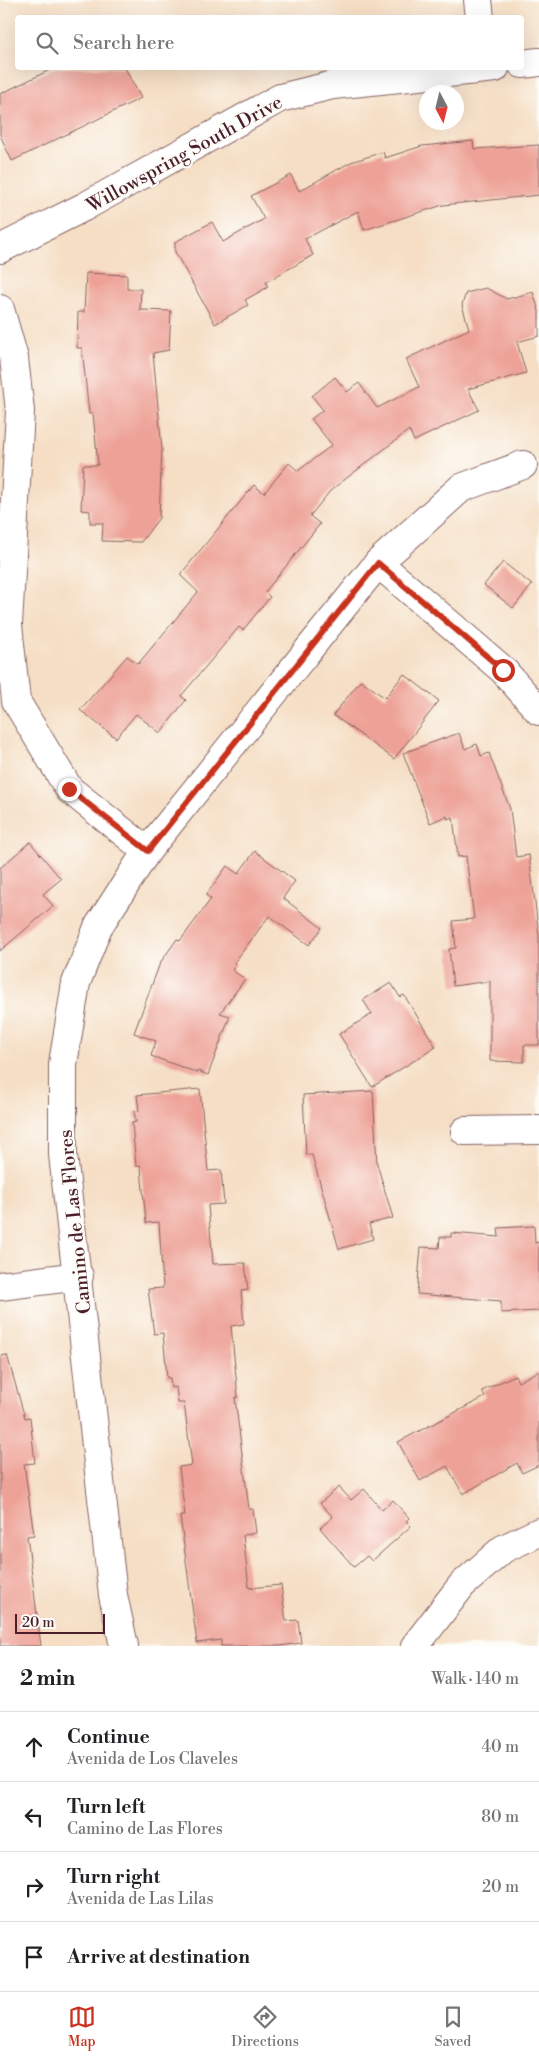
<!DOCTYPE html>
<meta charset="utf-8">
<style>
body{margin:0;font-family:"Libre Bodoni",serif;background:#f6f6f6;color:#202124}
.compass{position:absolute;left:419px;top:85px;width:45px;height:45px;border-radius:50%;background:#fff;box-shadow:0 5px 20px #0002;rotate:173deg}
.scale{position:absolute;left:15px;bottom:12px;width:90px;box-sizing:border-box;padding-left:5px;border:2px solid #4a1f2b;border-top:0;font-size:14px;line-height:18px;white-space:nowrap;color:#4a1f2b;-webkit-text-stroke:4px #fdfcf7;paint-order:stroke}
.stop{position:absolute;width:15px;height:15px;margin:-11px;border:4px solid #c8321e;border-radius:50%;background:#fff}
.stop.end{background:#c8321e;border-color:#fff;box-shadow:0 1px 5px #0008}
.list{margin:0;padding:0;list-style:none}
h2{display:flex;justify-content:space-between;align-items:center;height:65px;margin:0;padding:0 20px;font-size:21px}
h2 small{font-size:16px;font-weight:400;color:#757577}
.list li{display:grid;grid-template-columns:32px 1fr auto;gap:15px;align-items:center;box-sizing:border-box;height:70px;padding:0 20px;border-top:1px solid #e0e0e0}
.list b{display:block;font-size:19px;white-space:nowrap}
.list p{margin:0;font-size:16px;white-space:nowrap;color:#757577}
.list em{font-size:16px;font-style:normal;color:#757577}
.icon{flex:none;width:28px;height:28px;fill:none;stroke:currentColor;stroke-width:2;stroke-linecap:round;stroke-linejoin:round}
.map{position:relative;flex:none;width:539px;height:1646px;overflow:hidden}
.search{position:absolute;background:#fff;box-shadow:0 5px 20px #0002;left:15px;right:15px;top:15px;height:55px;display:flex;align-items:center;gap:12px;box-sizing:border-box;padding:0 18px;border-radius:5px;color:#757577;font-size:19px}
.sheet{height:345px;background:#fff}
nav{display:flex;justify-content:space-around;align-items:center;box-sizing:border-box;height:70px;border-top:1px solid #e0e0e0;background:#fff;font-size:14px;color:#757577}
nav a{display:grid;justify-items:center;gap:2px}
nav .on{color:#c8321e}
.map>svg:first-child{display:block}
</style>
<div class="map">
<svg width="539" height="1646" viewBox="0 0 539 1646">
<rect width="100%" height="100%" fill="#fdfcf7"/>
<filter id="ink" filterUnits="userSpaceOnUse"><feTurbulence type="fractalNoise" baseFrequency=".02" numOctaves="2"/><feDisplacementMap in="SourceGraphic" scale="10" xChannelSelector="R" yChannelSelector="G"/><feConvolveMatrix kernelMatrix="1 2 1 2 8 2 1 2 1" color-interpolation-filters="sRGB"/></filter>
<filter id="wash" filterUnits="userSpaceOnUse"><feTurbulence type="fractalNoise" baseFrequency=".0096" numOctaves="4" result="noise"/><feDisplacementMap in="SourceGraphic" scale="20" xChannelSelector="R" yChannelSelector="G"/><feGaussianBlur stdDeviation="1.12" result="paint"/><feColorMatrix in="noise" values="0 0 0 0 0 0 0 0 0 0 0 0 0 0 0 0 0 1.4 0 .05"/><feComposite in="paint" operator="in"/></filter>
<g filter="url(#wash)">
<rect width="100%" height="100%" fill="#f5dec4"/>
<g id="blocks">
<g fill="#eea297">
<polygon points="54,68 125,68 141,98 12,161 0,135 0,94"/>
<polygon points="473,141 474,149 539,145 539,195 443,205 364,230 358,211 305,239 313,255 266,282 268,287 245,300 248,305 215,324 175,252 175,242 212,222 223,242 264,219 251,196 291,175 299,191 351,162 383,152 385,158 422,146"/>
<polygon points="86,273 127,275 127,289 141,289 140,310 171,311 169,350 153,353 162,449 159,518 141,542 102,541 103,523 90,523 90,511 81,510 83,465 98,465 93,414 89,414 82,348 77,348 78,312 84,312"/>
<polygon points="486,288 507,299 533,292 539,311 539,336 517,342 526,373 468,389 479,410 414,441 409,430 330,491 310,516 320,524 265,592 270,597 243,630 239,627 181,696 186,700 160,733 136,714 116,738 80,710 127,656 138,664 198,592 180,575 254,485 264,493 289,463 298,471 332,445 311,419 323,410 312,396 335,377 347,392 359,383 377,408 419,387 406,359 469,329 462,305 466,293"/>
<polygon points="503,562 532,585 513,608 484,585"/>
<polygon points="404,674 439,701 394,759 333,715 361,680 385,698"/>
<polygon points="459,733 465,749 477,744 481,756 489,753 510,809 516,857 529,855 539,935 539,1045 524,1045 524,1062 490,1061 490,981 453,986 449,949 456,948 453,921 474,919 466,856 458,857 453,817 447,819 447,816 430,823 403,753"/>
<polygon points="30,842 61,879 43,894 53,906 0,951 0,868"/>
<polygon points="255,851 295,881 283,898 322,928 309,945 269,916 234,963 236,965 232,970 245,979 220,1013 230,1016 208,1075 198,1071 198,1073 151,1056 156,1041 134,1033 160,963 177,939 180,941 211,899 206,895 227,866 238,874"/>
<polygon points="391,983 400,997 404,995 436,1047 372,1087 339,1034 372,1014 363,1000"/>
<polygon points="200,1089 208,1171 221,1170 224,1204 208,1205 213,1264 245,1263 248,1290 241,1291 244,1324 231,1326 238,1397 235,1398 249,1509 253,1509 256,1533 243,1535 249,1588 281,1585 286,1621 298,1620 301,1643 279,1646 221,1646 221,1640 197,1643 180,1516 185,1516 179,1467 192,1465 184,1403 178,1403 176,1387 171,1388 170,1378 167,1378 163,1333 154,1334 148,1289 163,1288 159,1222 146,1223 141,1168 140,1165 136,1166 132,1123 136,1122 134,1112 139,1111 137,1095"/>
<polygon points="373,1091 377,1164 393,1218 369,1224 373,1239 339,1249 312,1155 306,1155 303,1095"/>
<polygon points="534,1226 535,1243 539,1242 539,1311 501,1313 501,1301 417,1294 421,1247 439,1248 440,1237 451,1237 451,1233 499,1237 498,1228"/>
<polygon points="7,1355 25,1418 30,1417 35,1463 24,1464 34,1535 27,1536 41,1646 0,1646 0,1356"/>
<polygon points="539,1371 539,1465 522,1473 517,1463 463,1494 447,1466 420,1481 398,1442 485,1397 482,1391 515,1375 518,1382"/>
<polygon points="339,1487 351,1500 364,1489 382,1510 393,1500 409,1518 406,1521 411,1526 372,1561 367,1556 354,1567 320,1528 333,1517 320,1503"/>
</g>
</g>
</g>
<g filter="url(#ink)">
<use href="#blocks" fill-opacity="0" stroke="#866261" stroke-width="1"/>
<g fill="none" stroke-linecap="round" stroke-linejoin="round">
<defs>
<g id="minor">
<polyline points="478,0 480,18"/>
<polyline points="0,309 14,358 20,411 8,625 16,701 69,789 147,851"/>
<polyline points="378,563 503,670 539,711"/>
<polyline points="465,1131 539,1130"/>
<polyline points="0,1286 79,1276"/>
<polyline points="124,1646 113,1595 63,1155 63,1064 76,983 98,927 147,851 378,563 461,488 523,465"/>
<polyline points="415,1646 462,1585 503,1549 539,1532"/>
</g>
<g id="tertiary">
<polyline points="522,64 539,62"/>
<polyline points="0,249 84,207 280,98 333,85 495,68"/>
</g>
</defs>
<use href="#minor" stroke="#866261" stroke-width="30"/>
<use href="#tertiary" stroke="#866261" stroke-width="30"/>
<use href="#minor" stroke="#fff" stroke-width="28"/>
<use href="#tertiary" stroke="#fff" stroke-width="28"/>
</g>
</g>
<g fill="none" stroke-linecap="round" stroke-linejoin="round" filter="url(#ink)">
<polyline stroke="#c8321e" stroke-width="6" points="69,789 148,851 378,563 503,670"/>
</g>
<g text-anchor="middle" stroke-width="4.5" stroke-linejoin="round" paint-order="stroke">
<g font-size="19" fill="#4a1f2b" stroke="#fdfcf7">
<text transform="translate(184 153) rotate(-29)" y="7">Willowspring South Drive</text>
<text transform="translate(74 1222) rotate(-96)" y="7">Camino de Las Flores</text>
</g>
</g>
</svg>
<svg class="compass" viewBox="-18 -18 36 36"><path d="M0-13l5 13h-10z" fill="#e53935"/><path d="M0 13l5-13h-10z" fill="#757577"/></svg>
<div class="scale">20 m</div>
<div class="stop" style="left:503px;top:670px"></div>
<div class="stop end" style="left:69px;top:789px"></div>
<div class="search"><svg class="icon" aria-label="search" viewBox="0 0 24 24"><circle cx="10" cy="10" r="6"/><path d="M15 15l6 6"/></svg>Search here</div>
</div>
<section class="sheet">
<h2>2 min<small>Walk · 140 m</small></h2>
<ul class="list">
<li><svg class="icon" aria-label="ahead" viewBox="0 0 24 24"><path d="M12 20V5M6 11l6-6 6 6"/></svg><div><b>Continue</b><p>Avenida de Los Claveles</p></div><em>40 m</em></li>
<li><svg class="icon" aria-label="left" viewBox="0 0 24 24"><path d="M17 20v-9H6M10 6l-5 5 5 5"/></svg><div><b>Turn left</b><p>Camino de Las Flores</p></div><em>80 m</em></li>
<li><svg class="icon" aria-label="right" viewBox="0 0 24 24"><path d="M7 20v-9h11M14 6l5 5-5 5"/></svg><div><b>Turn right</b><p>Avenida de Las Lilas</p></div><em>20 m</em></li>
<li><svg class="icon" aria-label="arrive" viewBox="0 0 24 24"><path d="M6 21V4h12l-3 4 3 4H6"/></svg><div><b>Arrive at destination</b></div></li>
</ul>
</section>
<nav>
<a class="on"><svg class="icon" aria-label="map" viewBox="0 0 24 24"><path d="M3 6l6-2 6 2 6-2v14l-6 2-6-2-6 2zM9 4v14M15 6v14"/></svg>Map</a>
<a><svg class="icon" aria-label="directions" viewBox="0 0 24 24"><path d="M12 3l9 9-9 9-9-9zM9 14v-3h6M13 9l2 2-2 2"/></svg>Directions</a>
<a><svg class="icon" aria-label="saved" viewBox="0 0 24 24"><path d="M7 4h10v16l-5-4-5 4z"/></svg>Saved</a>
</nav>
